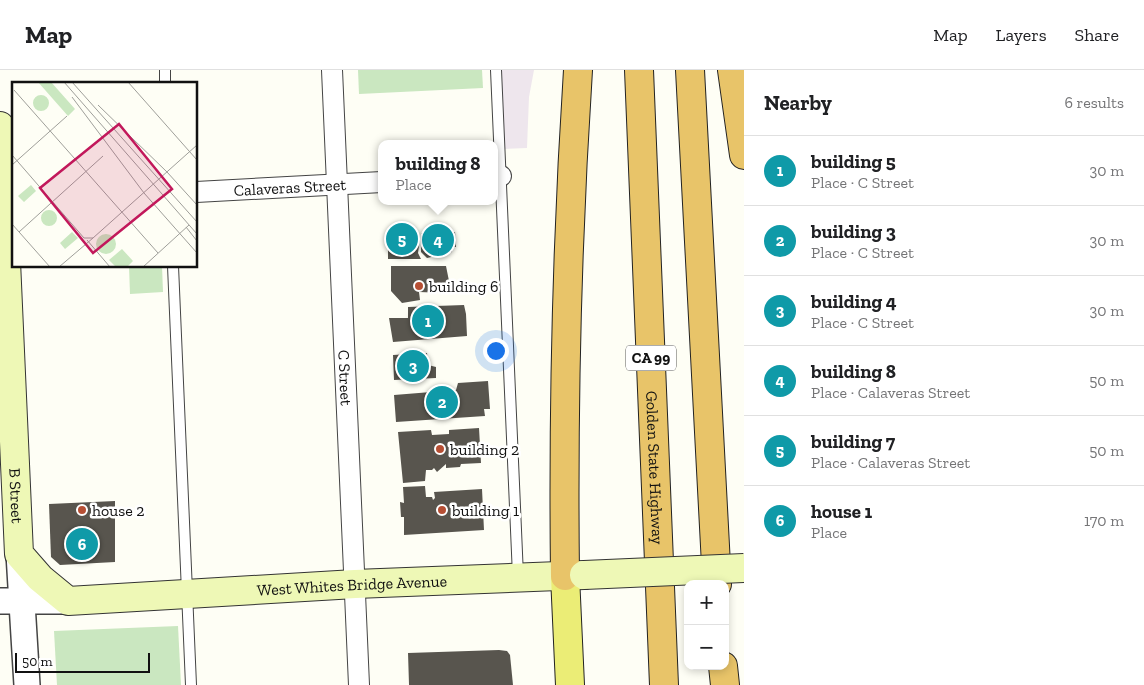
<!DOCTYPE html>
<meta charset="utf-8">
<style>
body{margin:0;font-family:"Zilla Slab",serif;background:#f6f6f6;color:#202124}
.controls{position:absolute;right:15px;bottom:15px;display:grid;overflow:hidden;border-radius:10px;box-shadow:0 2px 8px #0003}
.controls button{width:45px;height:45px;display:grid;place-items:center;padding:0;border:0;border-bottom:1px solid #e0e0e0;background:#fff;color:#202124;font:25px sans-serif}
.scale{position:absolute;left:15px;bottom:12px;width:135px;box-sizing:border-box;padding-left:5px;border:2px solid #111;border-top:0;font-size:14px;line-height:18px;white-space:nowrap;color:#111;-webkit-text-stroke:4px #fff;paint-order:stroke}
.you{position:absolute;left:495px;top:280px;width:18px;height:18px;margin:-12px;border:4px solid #fff;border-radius:50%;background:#1a73e8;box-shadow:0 0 0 8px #1a73e833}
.badge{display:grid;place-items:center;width:32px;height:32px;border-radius:50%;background:#b64f34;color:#fff;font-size:16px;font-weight:700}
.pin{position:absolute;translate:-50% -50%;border:2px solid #fff;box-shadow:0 1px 5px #0006}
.popup{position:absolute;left:378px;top:70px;width:120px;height:65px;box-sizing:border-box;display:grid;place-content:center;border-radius:10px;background:#fff;filter:drop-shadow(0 1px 4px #0005);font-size:16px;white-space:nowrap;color:#757577}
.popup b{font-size:19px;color:#202124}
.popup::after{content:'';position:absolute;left:50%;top:100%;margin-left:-10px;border:10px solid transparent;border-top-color:#fff}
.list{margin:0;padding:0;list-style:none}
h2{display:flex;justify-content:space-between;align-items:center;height:65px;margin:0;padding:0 20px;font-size:21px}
h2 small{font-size:16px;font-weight:400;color:#757577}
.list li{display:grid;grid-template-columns:32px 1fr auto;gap:15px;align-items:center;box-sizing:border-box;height:70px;padding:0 20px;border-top:1px solid #e0e0e0}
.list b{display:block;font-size:19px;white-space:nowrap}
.list p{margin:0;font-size:16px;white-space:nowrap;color:#757577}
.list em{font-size:16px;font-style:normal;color:#757577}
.map{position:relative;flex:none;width:744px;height:615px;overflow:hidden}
header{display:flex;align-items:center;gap:30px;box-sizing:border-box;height:70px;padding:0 25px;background:#fff;border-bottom:1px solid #e0e0e0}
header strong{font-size:24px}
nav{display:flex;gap:28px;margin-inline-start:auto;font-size:18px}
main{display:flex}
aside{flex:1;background:#fff}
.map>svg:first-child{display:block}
</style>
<header>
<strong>Map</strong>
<nav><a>Map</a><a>Layers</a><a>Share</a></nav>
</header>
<main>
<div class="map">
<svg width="744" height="615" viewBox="0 0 744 615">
<rect width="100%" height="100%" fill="#fefef5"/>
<polygon fill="#eee6ed" points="499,0 534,0 529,27 527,78 502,79"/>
<g fill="#cae7c0">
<polygon points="358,0 482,0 483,18 359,24"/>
<polygon points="129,196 162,196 163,222 130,224"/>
<polygon points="178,556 181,615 57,615 54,561"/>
</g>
<g fill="#58554e">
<polygon points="414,160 419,176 418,183 421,189 388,189 388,162"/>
<polygon points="455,162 456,177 452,177 452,182 427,188 421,182 421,163"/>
<polygon points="391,196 446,196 449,211 446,223 419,222 420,230 402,233 391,221"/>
<polygon points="464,235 466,244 467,266 393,272 389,248 408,248 408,237"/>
<polygon points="427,283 428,295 436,297 436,308 394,310 393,285"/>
<polygon points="488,311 490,339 484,339 485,346 396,352 394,325 456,320 458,313"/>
<polygon points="479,358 481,393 461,394 460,397 446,398 446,394 437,402 434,398 432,400 426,400 425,411 403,413 398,362 431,360 432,365 449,364 449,360"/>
<polygon points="425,416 426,427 432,427 433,430 435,428 434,422 482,419 484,460 404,465 404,447 401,447 400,432 404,433 403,417"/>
<polygon points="115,431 115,492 60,495 51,487 49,434"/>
<polygon points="499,580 507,581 510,585 513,615 409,615 408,583"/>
</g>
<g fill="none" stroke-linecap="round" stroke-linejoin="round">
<defs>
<g id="service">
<polyline points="165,0 165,14"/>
<polyline points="496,0 518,506"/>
<polyline points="173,196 191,615"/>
</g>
<g id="minor">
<path id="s1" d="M332 0 359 615"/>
<polyline points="494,106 501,106"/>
<path id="s2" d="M196 122 382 112"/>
</g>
<g id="tertiary">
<polyline points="19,484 27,615"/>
<polyline points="0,531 68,531"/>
</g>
<g id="secondary">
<path id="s3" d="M0 56 19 484 40 508 68 531 355 514 584 505"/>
</g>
<polyline id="primary" points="565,506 570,615"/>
<g id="motorway">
<path id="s4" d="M639 0 664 615"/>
<polyline points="690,0 717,514"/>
<polyline points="732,0 744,85"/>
<path d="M565 506C563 337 567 168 578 0"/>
<polyline points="723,596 725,615"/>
</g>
</defs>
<use href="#service" stroke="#444" stroke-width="12"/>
<use href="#minor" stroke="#444" stroke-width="22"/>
<use href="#tertiary" stroke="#444" stroke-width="28"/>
<use href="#secondary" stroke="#333" stroke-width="30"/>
<use href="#primary" stroke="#222" stroke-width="30"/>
<use href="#motorway" stroke="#222" stroke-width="30"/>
<use href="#service" stroke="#fff" stroke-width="10"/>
<use href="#minor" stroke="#fff" stroke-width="20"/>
<use href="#tertiary" stroke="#fff" stroke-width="25"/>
<use href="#secondary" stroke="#eef8b6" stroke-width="28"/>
<use href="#primary" stroke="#ebed76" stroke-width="28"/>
<use href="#motorway" stroke="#e8c469" stroke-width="28"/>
<defs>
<polyline id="secondary-bridge" points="584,505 744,498"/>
</defs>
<use href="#secondary-bridge" stroke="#333" stroke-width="30" stroke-linecap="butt"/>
<use href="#secondary-bridge" stroke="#eef8b6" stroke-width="28"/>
</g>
<g fill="#b64f34" stroke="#fff" stroke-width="2">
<circle cx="419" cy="216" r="5"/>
<circle cx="440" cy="379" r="5"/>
<circle cx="82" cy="440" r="5"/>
<circle cx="442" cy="440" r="5"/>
</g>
<g text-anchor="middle" stroke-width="5" stroke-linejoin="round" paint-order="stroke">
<rect fill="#fff" stroke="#585858" stroke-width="1" x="626" y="275.5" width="50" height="25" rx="4"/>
<g font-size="15" font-weight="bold" fill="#111">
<text x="651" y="293">CA 99</text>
</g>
<g font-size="16" fill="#111" stroke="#fff">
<text dy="6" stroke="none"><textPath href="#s2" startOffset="94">Calaveras Street</textPath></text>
<text dy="6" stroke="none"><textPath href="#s1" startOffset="308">C Street</textPath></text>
<text dy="6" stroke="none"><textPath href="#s4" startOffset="398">Golden State Highway</textPath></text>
<text dy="6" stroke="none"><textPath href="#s3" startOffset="370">B Street</textPath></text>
<text dy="6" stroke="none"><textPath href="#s3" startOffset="781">West Whites Bridge Avenue</textPath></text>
</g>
<g font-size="16" fill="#111" stroke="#fff" text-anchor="start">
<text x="429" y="222">building 6</text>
<text x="450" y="385">building 2</text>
<text x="92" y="446">house 2</text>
<text x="452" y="446">building 1</text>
</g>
</g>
<g transform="translate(12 12)">
<rect width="185" height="185" fill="#fefef5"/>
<path d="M26 0H39L63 27 56 34ZM21 21a8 8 0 1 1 16 0a8 8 0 1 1-16 0ZM19 103 24 109 12 120 6 114ZM29 136a8 8 0 1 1 16 0a8 8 0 1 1-16 0ZM60 150 66 156 53 167 48 161ZM84 162a10 10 0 1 1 20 0a10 10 0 1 1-20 0ZM110 167 121 179 115 185H104L97 178Z" fill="#cae7c0"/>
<path fill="none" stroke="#9f9f9a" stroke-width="1" d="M52 0 185 152M60 0 185 140M116 0 185 78M2 8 146 171M60 15 132 111M86 23 155 90M0 73 72 156H81L185 63M0 83 55 34M155 90 185 123M132 111 185 171M0 142 38 185M174 145 185 159M7 150 91 74M75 158 98 185M47 185 81 156M131 185 177 143"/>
<path fill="#c2185b" fill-opacity="0.15" stroke="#c2185b" stroke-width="2.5" d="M107 42 160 107 81 171 28 106Z"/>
<rect width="185" height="185" fill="none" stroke="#111" stroke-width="2.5"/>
</g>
</svg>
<div class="controls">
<button>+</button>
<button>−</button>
</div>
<div class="scale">50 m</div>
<div class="you"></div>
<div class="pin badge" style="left:428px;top:251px;background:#0f9aa8">1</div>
<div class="pin badge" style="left:442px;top:332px;background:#0f9aa8">2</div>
<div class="pin badge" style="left:413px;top:296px;background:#0f9aa8">3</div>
<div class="pin badge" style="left:438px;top:170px;background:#0f9aa8">4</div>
<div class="popup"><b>building 8</b>Place</div>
<div class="pin badge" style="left:402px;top:169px;background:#0f9aa8">5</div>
<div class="pin badge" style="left:82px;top:474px;background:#0f9aa8">6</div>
</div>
<aside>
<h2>Nearby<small>6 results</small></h2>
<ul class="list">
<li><span class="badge" style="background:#0f9aa8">1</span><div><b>building 5</b><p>Place · C Street</p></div><em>30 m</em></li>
<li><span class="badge" style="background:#0f9aa8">2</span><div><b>building 3</b><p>Place · C Street</p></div><em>30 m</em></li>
<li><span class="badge" style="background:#0f9aa8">3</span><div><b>building 4</b><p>Place · C Street</p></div><em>30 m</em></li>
<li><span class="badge" style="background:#0f9aa8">4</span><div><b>building 8</b><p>Place · Calaveras Street</p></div><em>50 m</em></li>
<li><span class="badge" style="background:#0f9aa8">5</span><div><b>building 7</b><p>Place · Calaveras Street</p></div><em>50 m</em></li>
<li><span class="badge" style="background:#0f9aa8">6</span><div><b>house 1</b><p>Place</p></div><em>170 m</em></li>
</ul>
</aside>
</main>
